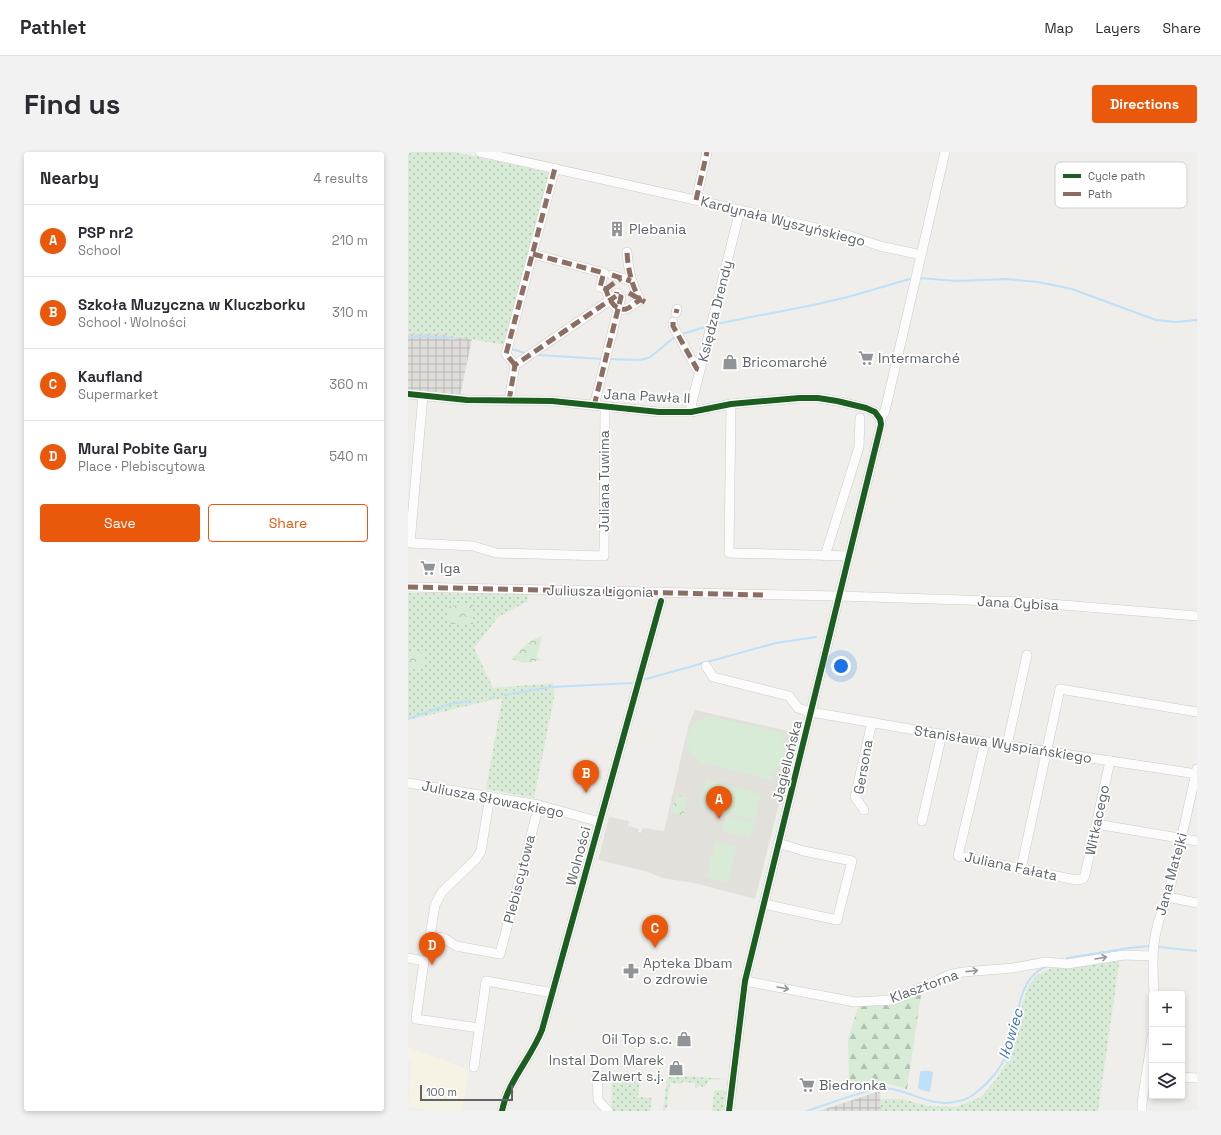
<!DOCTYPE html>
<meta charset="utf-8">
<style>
body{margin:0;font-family:"Space Grotesk",sans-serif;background:#f2f2f3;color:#2b2b33}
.controls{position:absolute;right:12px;bottom:12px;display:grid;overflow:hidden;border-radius:4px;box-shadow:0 2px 6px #0003}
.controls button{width:36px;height:36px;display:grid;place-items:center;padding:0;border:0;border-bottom:1px solid #e1e1e2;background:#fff;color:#2b2b33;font:20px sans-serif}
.scale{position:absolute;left:12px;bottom:10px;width:93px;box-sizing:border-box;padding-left:4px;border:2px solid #5f6368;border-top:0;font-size:11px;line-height:14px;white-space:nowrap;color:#5f6368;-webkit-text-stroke:3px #fff;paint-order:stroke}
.you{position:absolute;left:433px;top:514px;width:14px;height:14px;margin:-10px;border:3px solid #fff;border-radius:50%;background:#1a73e8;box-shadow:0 0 0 6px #1a73e833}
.badge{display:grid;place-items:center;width:26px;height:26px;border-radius:50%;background:#ea580c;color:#fff;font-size:13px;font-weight:700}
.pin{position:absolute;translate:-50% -33px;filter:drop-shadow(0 1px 2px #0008)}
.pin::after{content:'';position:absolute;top:21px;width:14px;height:12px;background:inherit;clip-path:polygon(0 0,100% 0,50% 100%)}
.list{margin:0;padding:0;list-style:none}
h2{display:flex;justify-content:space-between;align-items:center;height:52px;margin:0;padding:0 16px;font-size:17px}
h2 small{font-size:13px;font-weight:400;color:#7c7c81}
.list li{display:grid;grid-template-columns:26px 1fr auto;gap:12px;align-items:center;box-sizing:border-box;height:72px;padding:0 16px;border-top:1px solid #e1e1e2}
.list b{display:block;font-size:15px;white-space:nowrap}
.list p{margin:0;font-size:13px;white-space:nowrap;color:#7c7c81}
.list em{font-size:13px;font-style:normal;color:#7c7c81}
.actions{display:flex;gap:8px;padding:12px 16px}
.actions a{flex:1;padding:9px 0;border:1px solid #ea580c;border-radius:4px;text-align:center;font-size:14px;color:#ea580c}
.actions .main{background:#ea580c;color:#fff}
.icon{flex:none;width:22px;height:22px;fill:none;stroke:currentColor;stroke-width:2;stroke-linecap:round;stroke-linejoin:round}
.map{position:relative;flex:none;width:789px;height:959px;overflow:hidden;border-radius:4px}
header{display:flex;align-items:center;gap:24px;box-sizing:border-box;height:56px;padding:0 20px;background:#fff;border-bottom:1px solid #e1e1e2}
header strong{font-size:19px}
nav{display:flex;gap:22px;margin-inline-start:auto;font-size:14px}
.intro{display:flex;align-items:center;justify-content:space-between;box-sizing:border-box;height:96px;padding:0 24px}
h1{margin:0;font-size:28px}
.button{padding:10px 18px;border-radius:4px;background:#ea580c;color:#fff;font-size:14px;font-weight:700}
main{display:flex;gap:24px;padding:0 24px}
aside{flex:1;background:#fff;border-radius:4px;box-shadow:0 2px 6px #0003}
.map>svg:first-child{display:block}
</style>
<header>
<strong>Pathlet</strong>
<nav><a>Map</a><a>Layers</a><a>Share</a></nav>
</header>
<div class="intro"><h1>Find us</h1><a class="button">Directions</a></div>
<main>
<aside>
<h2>Nearby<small>4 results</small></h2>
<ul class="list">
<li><span class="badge">A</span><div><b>PSP nr2</b><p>School</p></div><em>210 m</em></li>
<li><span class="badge">B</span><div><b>Szkoła Muzyczna w Kluczborku</b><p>School · Wolności</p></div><em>310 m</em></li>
<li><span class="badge">C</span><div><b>Kaufland</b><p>Supermarket</p></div><em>360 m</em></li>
<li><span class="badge">D</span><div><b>Mural Pobite Gary</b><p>Place · Plebiscytowa</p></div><em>540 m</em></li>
</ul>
<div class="actions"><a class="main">Save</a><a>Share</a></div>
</aside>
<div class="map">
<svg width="789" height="959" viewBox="0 0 789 959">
<defs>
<pattern id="industrial-grid" width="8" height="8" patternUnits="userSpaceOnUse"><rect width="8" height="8" fill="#dfddda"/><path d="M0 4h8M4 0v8" fill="none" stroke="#b8b7b5"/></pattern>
<pattern id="grass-dots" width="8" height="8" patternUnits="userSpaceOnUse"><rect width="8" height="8" fill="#d8ebd6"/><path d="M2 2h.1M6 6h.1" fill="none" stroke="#b2c2b1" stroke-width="1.8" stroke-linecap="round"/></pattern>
<pattern id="forest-firs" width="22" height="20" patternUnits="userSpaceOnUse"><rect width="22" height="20" fill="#d8ebd6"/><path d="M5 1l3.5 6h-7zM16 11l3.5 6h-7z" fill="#b2c2b1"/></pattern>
<pattern id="park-crowns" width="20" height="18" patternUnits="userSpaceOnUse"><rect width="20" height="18" fill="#d8ebd6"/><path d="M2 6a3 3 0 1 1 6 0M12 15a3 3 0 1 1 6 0" fill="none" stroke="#b2c2b1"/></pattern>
</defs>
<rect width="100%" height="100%" fill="#efeeea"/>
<polygon fill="#f7f3e4" points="0,895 58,917 60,921 54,959 24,959 0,955 4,908 0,906"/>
<g fill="url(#industrial-grid)">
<polygon points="8,181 30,182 64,187 52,244 0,239 0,182"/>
<polygon points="472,939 473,959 411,959"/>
</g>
<polygon fill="#e2e0da" points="287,558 389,581 347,747 291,732 255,726 237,719 190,708 201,665 221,669 220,674 231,677 230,680 233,681 235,676 256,679 281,572"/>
<g fill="url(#grass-dots)">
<polygon points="0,0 47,0 143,21 98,193 30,182 0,182"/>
<polygon points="0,441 120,442 120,449 90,465 66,496 85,536 145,531 146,546 126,646 78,637 94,547 84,548 0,568"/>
<polygon points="712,805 690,959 473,959 473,947 494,947 520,954 548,955 573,945 590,925 603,902 615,850 621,833 629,823 644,816"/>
<polygon points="260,920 272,921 272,923 275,924 318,927 301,928 297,935 291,934 287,937 287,931 274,930 273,932 262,931 259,955 256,959 255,959"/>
<polygon points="204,921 232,924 230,945 244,946 242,959 203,959"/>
<polygon points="309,938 317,939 318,940 315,959 304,959 306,939"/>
</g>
<polygon fill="url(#forest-firs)" points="513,843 499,937 475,930 441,938 440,887 450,855"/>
<g fill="url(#park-crowns)">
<polygon points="65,453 65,472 41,472 41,454"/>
<polygon points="134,483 129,506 134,508 116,511 104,507 118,492"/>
<circle cx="8" cy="508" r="9"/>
<polygon points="268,643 280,646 275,664 263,661"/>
</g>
<g fill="#d8ebd6">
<path d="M300 565H306L379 582 378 586 372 585C384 599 376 618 359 624L366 626 365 628 295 611C271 600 274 570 300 565Z"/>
<polygon points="298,628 353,642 347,668 292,654"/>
<polygon points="318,663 346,670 342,686 314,679"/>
<polygon points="308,689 329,695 319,731 298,725"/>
</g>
<polygon fill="#bfe0f9" points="513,919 520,919 525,920 522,940 513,938 510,936 512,921"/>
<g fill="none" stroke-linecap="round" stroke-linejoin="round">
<g stroke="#bfe0f9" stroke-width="2">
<polyline points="511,126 549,129 598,127 630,130 664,137 748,168 768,170 789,168"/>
<polyline points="308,172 405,153 440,145 505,126"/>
<polyline points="274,182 297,175"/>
<polyline points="0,185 17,184 46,187"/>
<polyline points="103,197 117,201"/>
<polyline points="131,203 194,207"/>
<polyline points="201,207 231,208 241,206 268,184"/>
<polyline points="238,527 368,491 408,485"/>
<polyline points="97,543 143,535 226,531"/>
<polyline points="83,546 86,545"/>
<polyline points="0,567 42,552 62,549"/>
<polyline points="751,795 789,799"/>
<polyline points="659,806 721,796 741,794"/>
<path d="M399 959C418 953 467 933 484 937 509 942 525 956 551 949 556 948 561 946 565 943 581 931 593 917 601 898 612 871 606 829 637 815"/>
</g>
<defs>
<g id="minor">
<polyline points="72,0 332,58 442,84 472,94 513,103"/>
<polyline points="288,48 299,0"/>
<polyline points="125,102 196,121"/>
<polyline points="204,123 223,129"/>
<path d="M195 124 192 135 198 137C200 146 206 159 218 157 222 156 228 150 232 148 223 132 220 117 219 100"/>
<polyline points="268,161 269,157"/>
<polyline points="265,170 265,174 289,217 292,218"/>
<polyline points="107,213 98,202 147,16"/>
<polyline points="0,242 59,248 144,249 251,260 283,260 323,252 391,246 410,246 429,249 458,256 467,260 472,267 473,272 472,277 337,829 321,959"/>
<polyline points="15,243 2,391 65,394 88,401 196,404 197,255"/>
<polyline points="101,249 107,213 208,144"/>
<polyline points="323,252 321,401 441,404"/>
<polyline points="186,254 213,145 208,144 209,141"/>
<polyline points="283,260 284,250 332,58"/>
<polyline points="472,267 477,259 537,0"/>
<polyline points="417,404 451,295 452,266"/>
<polyline points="0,435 431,444 618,450 789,464"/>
<polyline points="298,514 305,525 381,544 390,556 403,560 577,590 789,622"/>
<polyline points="577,590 550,704 668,728 675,727 677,723 702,609"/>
<polyline points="599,593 619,503"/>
<polyline points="0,631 131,653 192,670"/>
<polyline points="82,644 73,699 68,707 34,740 27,753 22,784 36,786 48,794 92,802 131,653"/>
<polyline points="456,658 447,645 464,570"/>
<polyline points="514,669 534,582"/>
<polyline points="688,672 789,689"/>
<polyline points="613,717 652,537 789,560"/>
<polyline points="760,745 789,751"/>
<polyline points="356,752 429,768 444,709 396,699 370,691"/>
<polyline points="0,806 16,809 8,867 71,876"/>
<polyline points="337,829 447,850 486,848 541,823 555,820 605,816 638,810 659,812 716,803 744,804"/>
<path d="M746 842C744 805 743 780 760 745L789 617"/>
<polyline points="189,909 190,948 200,959"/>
<polyline points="66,915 78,829 145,841"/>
<polyline points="774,925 789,926"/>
<path d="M94 959C100 929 123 906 134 878L253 449"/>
<polyline points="734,959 734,951 744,885"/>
</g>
</defs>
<use href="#minor" stroke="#cbcccc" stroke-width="10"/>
<use href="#minor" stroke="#fdfcfc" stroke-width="9"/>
<g stroke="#8d6e63" stroke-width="5" stroke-dasharray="10 5" stroke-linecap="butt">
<polyline points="288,48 299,0"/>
<polyline points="125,102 196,121"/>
<polyline points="204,123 223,129"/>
<path d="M195 124 192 135 198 137C200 146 206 159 218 157 222 156 228 150 232 148 223 132 220 117 219 100"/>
<polyline points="198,137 213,126"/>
<polyline points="221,141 237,150"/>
<polyline points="268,161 269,157"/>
<polyline points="265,170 265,174 289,217 292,218"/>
<polyline points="107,213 98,202 147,16"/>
<polyline points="101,249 107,213 208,144"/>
<polyline points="186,254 213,145 208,144 209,140"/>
<polyline points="0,435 355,443"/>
</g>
<defs>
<g id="cycleway">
<polyline points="0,242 59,248 144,249 251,260 283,260 323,252 391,246 410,246 429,249 458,256 467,260 472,267 473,272 472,277 337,829 321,959"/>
<path d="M94 959C100 929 123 906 134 878L253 449"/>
</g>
</defs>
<use href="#cycleway" stroke="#fff" stroke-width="8"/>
<use href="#cycleway" stroke="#1b5e20" stroke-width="6"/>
</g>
<defs><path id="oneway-shaft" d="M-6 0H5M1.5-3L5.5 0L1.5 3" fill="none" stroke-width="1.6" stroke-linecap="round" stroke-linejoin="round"/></defs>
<g stroke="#96999c">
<use href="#oneway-shaft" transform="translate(693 806) rotate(-10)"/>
<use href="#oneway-shaft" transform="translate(564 819) rotate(-6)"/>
<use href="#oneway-shaft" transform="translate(375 836) rotate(10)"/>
</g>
<defs>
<symbol id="building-bare" viewBox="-9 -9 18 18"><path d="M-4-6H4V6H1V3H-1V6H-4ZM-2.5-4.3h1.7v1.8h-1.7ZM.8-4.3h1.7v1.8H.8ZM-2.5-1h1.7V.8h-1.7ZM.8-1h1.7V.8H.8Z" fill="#919496" stroke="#fff" stroke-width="2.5" paint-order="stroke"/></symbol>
<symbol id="supermarket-bare" viewBox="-9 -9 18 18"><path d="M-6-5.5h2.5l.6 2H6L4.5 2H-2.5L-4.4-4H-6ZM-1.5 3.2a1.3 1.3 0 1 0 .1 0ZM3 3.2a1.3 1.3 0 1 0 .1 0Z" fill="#919496" stroke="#fff" stroke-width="2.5" paint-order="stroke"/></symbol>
<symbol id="shop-bare" viewBox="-9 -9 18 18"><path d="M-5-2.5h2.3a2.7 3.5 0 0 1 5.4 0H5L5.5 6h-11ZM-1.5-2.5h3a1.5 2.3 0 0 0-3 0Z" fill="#919496" stroke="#fff" stroke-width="2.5" paint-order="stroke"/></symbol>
<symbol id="pharmacy-bare" viewBox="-9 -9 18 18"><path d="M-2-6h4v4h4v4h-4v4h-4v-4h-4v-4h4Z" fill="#919496" stroke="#fff" stroke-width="2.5" paint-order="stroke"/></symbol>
</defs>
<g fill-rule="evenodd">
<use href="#building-bare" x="198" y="66" width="22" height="22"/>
<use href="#supermarket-bare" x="447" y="195" width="22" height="22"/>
<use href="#shop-bare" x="311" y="199" width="22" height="22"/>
<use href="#supermarket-bare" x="9" y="405" width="22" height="22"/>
<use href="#pharmacy-bare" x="212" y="808" width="22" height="22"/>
<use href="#shop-bare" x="265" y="876" width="22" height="22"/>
<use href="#shop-bare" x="257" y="905" width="22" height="22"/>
<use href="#supermarket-bare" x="388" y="922" width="22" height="22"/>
</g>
<g text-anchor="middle" stroke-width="3.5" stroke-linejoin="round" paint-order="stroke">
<g font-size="14" fill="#5f6368" stroke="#fff">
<text transform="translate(375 69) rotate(14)" y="5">Kardynała Wyszyńskiego</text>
<text transform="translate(307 159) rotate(-76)" y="5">Księdza Drendy</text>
<text transform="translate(239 244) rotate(3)" y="5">Jana Pawła II</text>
<text transform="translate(196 329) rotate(-90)" y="5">Juliana Tuwima</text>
<text transform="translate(192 439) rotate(1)" y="5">Juliusza Ligonia</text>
<text transform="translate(610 451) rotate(3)" y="5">Jana Cybisa</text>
<text transform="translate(595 592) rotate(9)" y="5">Stanisława Wyspiańskiego</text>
<text transform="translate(379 609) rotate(-76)" y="5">Jagiellońska</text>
<text transform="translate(455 615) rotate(-80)" y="5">Gersona</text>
<text transform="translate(85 647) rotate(11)" y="5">Juliusza Słowackiego</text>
<text transform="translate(689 668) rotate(-78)" y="5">Witkacego</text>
<text transform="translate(170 704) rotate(-75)" y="5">Wolności</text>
<text transform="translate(603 714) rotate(12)" y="5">Juliana Fałata</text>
<text transform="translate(763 722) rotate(-75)" y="5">Jana Matejki</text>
<text transform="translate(111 727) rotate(-76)" y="5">Plebiscytowa</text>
<text transform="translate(516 834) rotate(-20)" y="5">Klasztorna</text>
</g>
<g font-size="14" fill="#5f6368" stroke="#fff" text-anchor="start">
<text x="221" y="82">Plebania</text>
<text x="470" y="211">Intermarché</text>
<text x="334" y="215">Bricomarché</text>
<text x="32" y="421">Iga</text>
<text x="235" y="816">Apteka Dbam<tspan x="235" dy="16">o zdrowie</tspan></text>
<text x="264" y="892" text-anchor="end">Oil Top s.c.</text>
<text x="256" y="913" text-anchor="end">Instal Dom Marek<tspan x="256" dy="16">Zalwert s.j.</tspan></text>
<text x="411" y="938">Biedronka</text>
</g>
<g font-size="15" font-style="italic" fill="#4174aa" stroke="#fff">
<text transform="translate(603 882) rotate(-73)" y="5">Iłowiec</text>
</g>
</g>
<rect x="647" y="10" width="132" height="46" rx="6" fill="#fff" stroke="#cfd0d2" stroke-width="1"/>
<rect x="655" y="22" width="18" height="4" fill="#1b5e20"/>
<rect x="655" y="40" width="18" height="4" fill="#8d6e63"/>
<g font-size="11" fill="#5f6368">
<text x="680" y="28">Cycle path</text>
<text x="680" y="46">Path</text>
</g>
</svg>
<div class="controls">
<button>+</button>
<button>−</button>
<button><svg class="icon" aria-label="layers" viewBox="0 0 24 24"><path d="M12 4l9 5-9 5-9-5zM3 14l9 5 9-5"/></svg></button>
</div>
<div class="scale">100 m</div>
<div class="you"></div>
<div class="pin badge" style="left:311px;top:667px">A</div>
<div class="pin badge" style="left:178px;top:641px">B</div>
<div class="pin badge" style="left:247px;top:796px">C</div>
<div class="pin badge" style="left:24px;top:813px">D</div>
</div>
</main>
